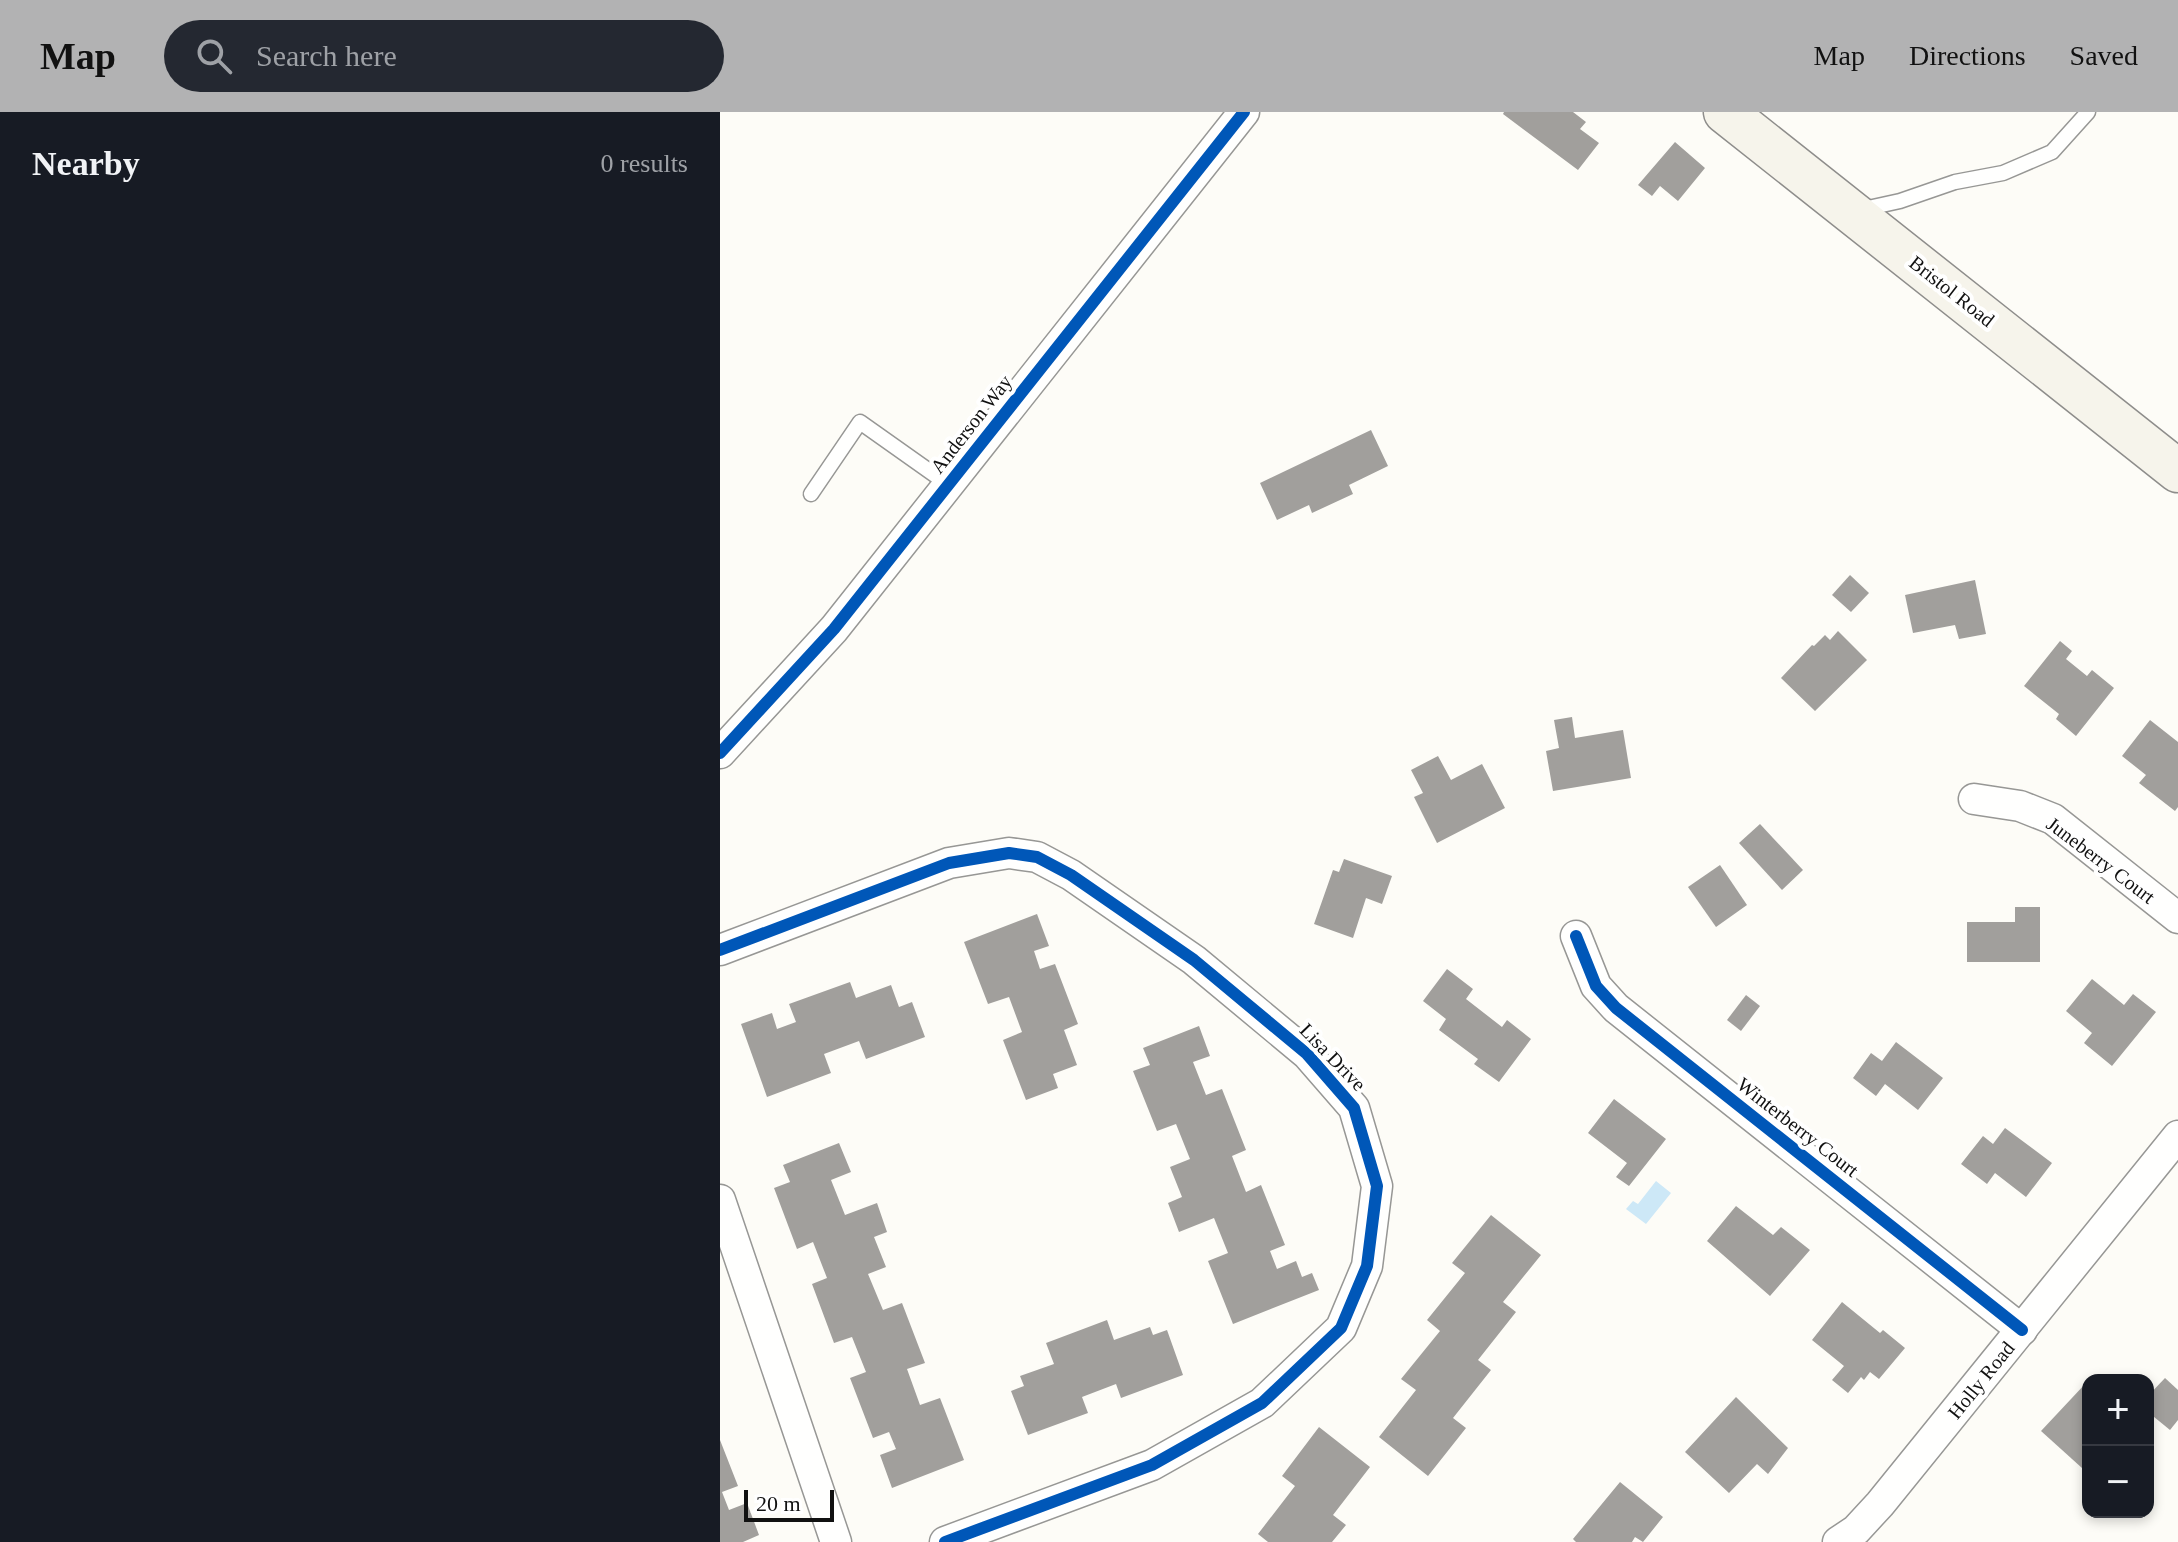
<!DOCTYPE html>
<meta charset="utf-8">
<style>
body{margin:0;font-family:"Times New Roman",serif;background:#242831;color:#f1f3f6}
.controls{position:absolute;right:24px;bottom:24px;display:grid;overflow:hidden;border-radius:16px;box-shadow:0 4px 12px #0003}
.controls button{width:72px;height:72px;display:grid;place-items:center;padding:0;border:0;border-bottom:2px solid #363941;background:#171b24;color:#f1f3f6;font:40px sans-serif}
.scale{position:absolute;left:24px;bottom:20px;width:90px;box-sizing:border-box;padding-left:8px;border:4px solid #111;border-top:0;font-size:22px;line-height:28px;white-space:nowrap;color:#111;-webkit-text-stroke:6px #fff;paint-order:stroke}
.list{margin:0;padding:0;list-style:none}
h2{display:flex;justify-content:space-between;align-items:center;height:104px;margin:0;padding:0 32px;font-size:34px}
h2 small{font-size:26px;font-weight:400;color:#9ea1a6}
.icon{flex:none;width:44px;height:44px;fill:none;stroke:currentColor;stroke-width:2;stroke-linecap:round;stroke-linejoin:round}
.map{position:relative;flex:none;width:1458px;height:1430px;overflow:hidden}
header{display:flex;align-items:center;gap:48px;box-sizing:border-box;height:112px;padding:0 40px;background:#b2b2b3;color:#111}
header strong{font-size:38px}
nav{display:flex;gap:44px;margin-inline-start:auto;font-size:28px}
.search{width:560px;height:72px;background:#242831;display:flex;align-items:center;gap:20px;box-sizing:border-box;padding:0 28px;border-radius:44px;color:#9ea1a6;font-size:30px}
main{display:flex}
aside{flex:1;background:#171b24}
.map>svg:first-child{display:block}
</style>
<header>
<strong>Map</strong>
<div class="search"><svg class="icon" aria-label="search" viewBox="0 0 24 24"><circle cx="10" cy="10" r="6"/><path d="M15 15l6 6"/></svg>Search here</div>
<nav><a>Map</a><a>Directions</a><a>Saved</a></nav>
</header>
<main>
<aside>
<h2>Nearby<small>0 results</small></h2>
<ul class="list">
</ul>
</aside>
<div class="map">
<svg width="1458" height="1430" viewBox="0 0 1458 1430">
<rect width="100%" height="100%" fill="#fdfcf7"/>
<polygon fill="#cde8f7" points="936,1069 951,1081 926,1112 906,1097 913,1089 918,1092"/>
<g fill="#a19f9c">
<polygon points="784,0 853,0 866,10 860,17 879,31 858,58 783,2"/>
<polygon points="955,30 985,56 958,89 940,74 932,84 918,73"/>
<polygon points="651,318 668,354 629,373 633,382 592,401 589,393 557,408 540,371"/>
<polygon points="1130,463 1149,481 1131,500 1112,483"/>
<polygon points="1255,468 1266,522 1239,527 1235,513 1193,521 1185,483"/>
<polygon points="1118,519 1147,548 1095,599 1061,566 1092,533 1094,534 1105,523 1110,528"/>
<polygon points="1340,529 1352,539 1346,547 1367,564 1372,558 1394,576 1356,624 1336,607 1339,602 1304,574"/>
<polygon points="852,605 855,626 903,618 911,666 833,679 826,639 839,636 834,608"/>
<polygon points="1430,608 1458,630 1458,695 1455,699 1419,671 1426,663 1402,644"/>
<polygon points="718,644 731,668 762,652 785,696 717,731 694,685 703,681 691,658"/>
<polygon points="1040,712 1083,758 1062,778 1019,731"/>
<polygon points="624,747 672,764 662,792 646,786 633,826 594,812 613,758 619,760"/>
<polygon points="1000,753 1027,793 996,815 968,775"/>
<polygon points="1295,795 1320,795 1320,850 1247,850 1247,810 1295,810"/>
<polygon points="317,802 329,834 314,839 320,857 335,852 358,912 344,918 357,953 333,962 338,976 306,988 283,928 302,920 289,885 268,892 244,830"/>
<polygon points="727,857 753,877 746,887 782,915 787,908 811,927 779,970 754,952 758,947 719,918 726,907 703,889"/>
<polygon points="1372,867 1404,893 1413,882 1436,900 1392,954 1364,931 1372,921 1346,899"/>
<polygon points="130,870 136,886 171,873 179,895 192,890 205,925 146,947 139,929 104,942 111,961 47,985 21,912 52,901 57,917 76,910 69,892"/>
<polygon points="1026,883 1040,894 1021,919 1007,908"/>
<polygon points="479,914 490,944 473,950 486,983 502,977 526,1038 512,1044 526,1080 541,1073 565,1133 550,1139 557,1157 576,1149 582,1165 592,1161 599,1178 513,1212 488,1149 508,1141 494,1106 459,1120 448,1091 462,1085 450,1055 470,1047 456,1012 437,1019 413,959 430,953 423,936"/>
<polygon points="1176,930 1223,966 1198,998 1165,972 1156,984 1133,966 1151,941 1162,949"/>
<polygon points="894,987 946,1027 909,1074 896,1065 907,1051 868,1021"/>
<polygon points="1285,1016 1332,1051 1306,1085 1275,1061 1267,1072 1241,1052 1263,1024 1273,1032"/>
<polygon points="119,1031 131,1060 111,1068 125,1103 157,1091 167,1120 154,1125 166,1155 148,1162 163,1198 182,1191 205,1251 187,1257 200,1293 220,1286 244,1348 172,1376 160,1343 176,1337 169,1320 153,1326 130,1266 146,1260 132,1225 114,1231 92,1172 107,1166 93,1130 77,1137 54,1076 70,1070 63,1053"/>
<polygon points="1016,1094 1053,1123 1061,1115 1090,1138 1050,1184 987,1129"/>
<polygon points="771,1103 821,1143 783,1190 796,1200 758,1248 771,1258 733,1306 746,1316 708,1364 659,1325 696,1278 681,1267 720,1219 707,1208 745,1161 732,1151"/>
<polygon points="1122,1190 1160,1221 1163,1218 1185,1236 1159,1267 1150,1260 1144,1268 1141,1265 1128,1281 1112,1268 1124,1254 1092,1228"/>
<polygon points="387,1208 394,1228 430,1215 433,1223 447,1218 463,1263 401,1286 396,1272 362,1285 368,1301 308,1323 291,1279 304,1274 300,1264 334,1252 326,1231"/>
<polygon points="1445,1266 1458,1278 1458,1308 1450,1318 1428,1300 1428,1284"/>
<polygon points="1366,1271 1368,1350 1362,1356 1321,1319"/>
<polygon points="1016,1285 1068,1336 1048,1362 1037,1352 1009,1381 965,1340"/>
<polygon points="599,1315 650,1355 613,1403 626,1413 612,1430 548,1430 538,1422 575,1374 562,1364"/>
<polygon points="0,1328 18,1374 2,1380 9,1398 27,1391 39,1423 23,1430 0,1430"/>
<polygon points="900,1370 943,1405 923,1430 915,1425 912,1430 856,1430 853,1427"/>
</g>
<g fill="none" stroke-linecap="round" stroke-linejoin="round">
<defs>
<g id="lane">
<polyline points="1139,98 1180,89 1235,70 1283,61 1332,40 1368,0"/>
<polyline points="91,382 140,310 229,373"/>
</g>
<g id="street">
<polyline points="0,641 114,517 524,0"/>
<polyline points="1254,687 1300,694 1333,707 1458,806"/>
<polyline points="856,824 876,874 896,896 1302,1218"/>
<polyline points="0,838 229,751 289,741 317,745 351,763 474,848 587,942 634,996 657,1074 647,1154 621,1216 542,1291 432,1353 225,1430"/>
<polyline points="0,1088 116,1430"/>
<polyline points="1118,1430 1136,1418 1160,1392 1458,1024"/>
</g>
<polyline id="secondary" points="1005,0 1458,359"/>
</defs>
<use href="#lane" stroke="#979795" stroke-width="17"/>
<use href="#street" stroke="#979795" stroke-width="33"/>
<use href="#secondary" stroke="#8e8d8b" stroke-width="45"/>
<use href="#lane" stroke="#fffffe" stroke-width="14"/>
<use href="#street" stroke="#fffffe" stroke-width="30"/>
<use href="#secondary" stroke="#f6f4eb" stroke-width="42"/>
<defs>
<g id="cycleway">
<polyline points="0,641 114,517 524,0"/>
<polyline points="856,824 876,874 896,896 1302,1218"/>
<polyline points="0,838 229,751 289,741 317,745 351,763 474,848 587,942 634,996 657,1074 647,1154 621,1216 542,1291 432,1353 225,1430"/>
</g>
</defs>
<use href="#cycleway" stroke="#fff" stroke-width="17"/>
<use href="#cycleway" stroke="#0057b8" stroke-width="12"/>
</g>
<g text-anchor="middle" stroke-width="8" stroke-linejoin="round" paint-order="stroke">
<g font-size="20" fill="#111" stroke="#fff">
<text transform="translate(1232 179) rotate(38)" y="7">Bristol Road</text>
<text transform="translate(251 312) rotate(-52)" y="7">Anderson Way</text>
<text transform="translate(1381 748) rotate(37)" y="7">Juneberry Court</text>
<text transform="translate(613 945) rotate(46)" y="7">Lisa Drive</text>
<text transform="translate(1078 1015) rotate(38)" y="7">Winterberry Court</text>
<text transform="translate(1261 1268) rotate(-51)" y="7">Holly Road</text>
</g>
</g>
</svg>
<div class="controls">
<button>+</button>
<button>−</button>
</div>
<div class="scale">20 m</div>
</div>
</main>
